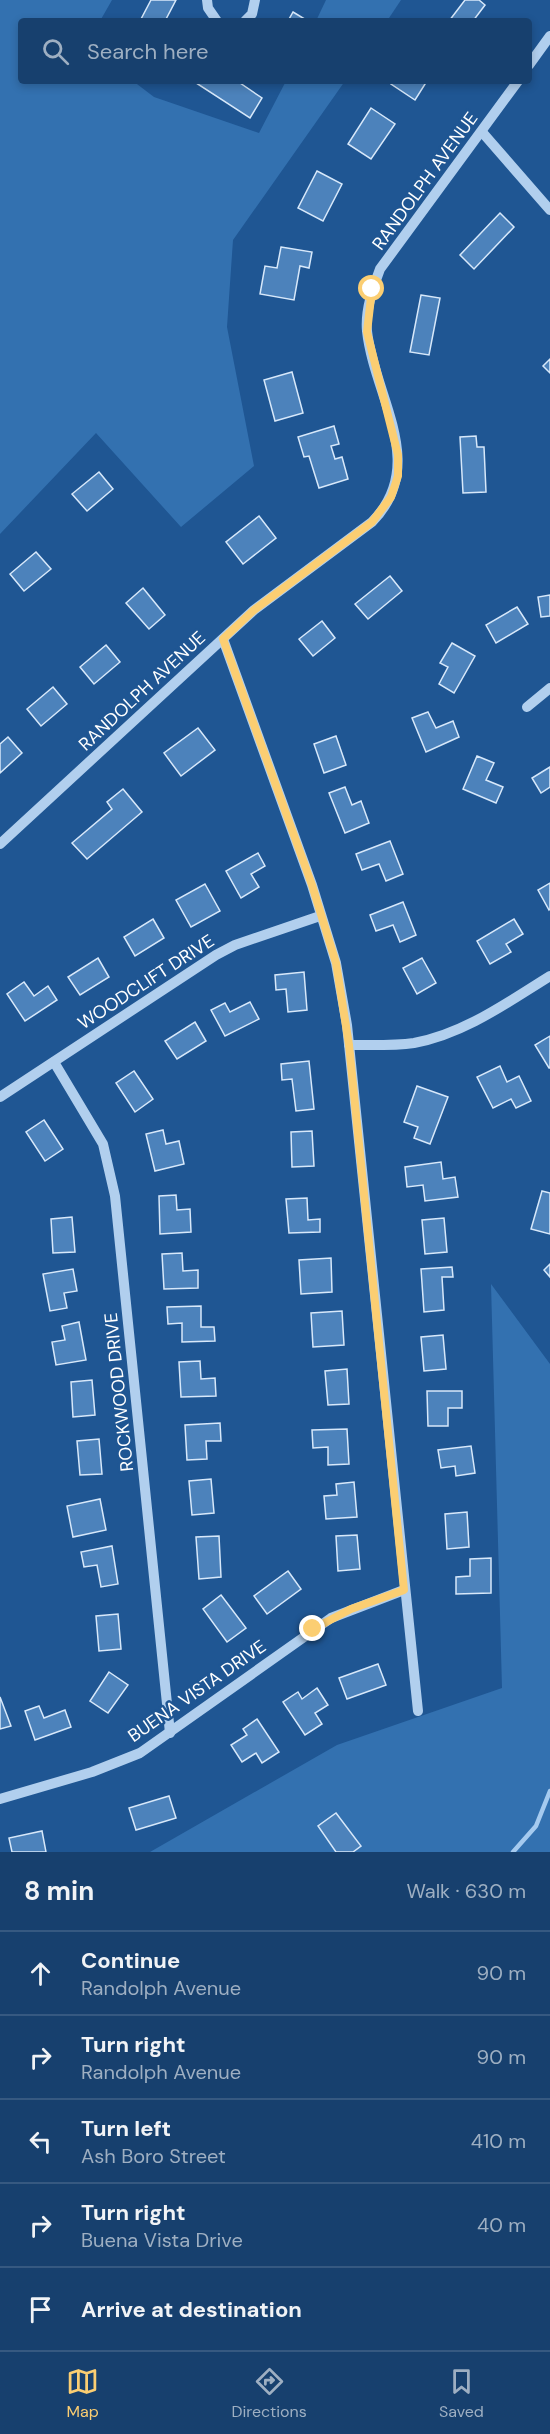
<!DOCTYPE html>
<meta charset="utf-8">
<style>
body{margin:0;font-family:"DM Sans",sans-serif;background:#204773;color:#f1f3f6}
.stop{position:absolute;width:18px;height:18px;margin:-14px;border:4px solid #fbce72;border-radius:50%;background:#fff}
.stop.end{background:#fbce72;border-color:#fff;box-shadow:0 2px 6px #0008}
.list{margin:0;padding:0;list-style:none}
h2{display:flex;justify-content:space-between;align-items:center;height:78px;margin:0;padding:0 24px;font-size:26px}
h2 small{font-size:20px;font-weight:400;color:#9eafc2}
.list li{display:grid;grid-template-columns:39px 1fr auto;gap:18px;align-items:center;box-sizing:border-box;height:84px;padding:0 24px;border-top:2px solid #365981}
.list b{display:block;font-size:22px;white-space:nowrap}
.list p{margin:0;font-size:20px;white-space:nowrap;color:#9eafc2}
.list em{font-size:20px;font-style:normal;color:#9eafc2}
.icon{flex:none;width:33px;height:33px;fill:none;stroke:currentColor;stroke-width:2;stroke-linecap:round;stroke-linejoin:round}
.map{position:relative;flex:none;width:550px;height:1852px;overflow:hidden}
.search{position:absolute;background:#17406e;box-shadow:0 3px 9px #0003;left:18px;right:18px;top:18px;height:66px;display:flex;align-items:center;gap:15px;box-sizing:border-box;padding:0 21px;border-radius:6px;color:#9eafc2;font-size:22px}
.sheet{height:498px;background:#17406e}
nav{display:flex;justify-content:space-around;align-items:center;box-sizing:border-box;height:84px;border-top:2px solid #365981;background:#17406e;font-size:16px;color:#9eafc2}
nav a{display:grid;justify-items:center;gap:3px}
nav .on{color:#fbce72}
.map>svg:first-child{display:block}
</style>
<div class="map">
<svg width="550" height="1852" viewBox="0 0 550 1852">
<rect width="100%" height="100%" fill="#1f5693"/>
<g fill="#3371b0">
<polygon points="0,0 112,0 100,21 21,21 21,81 133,81 154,97 259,133 286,81 345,81 233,240 227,327 254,466 181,527 96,433 0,534"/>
<polygon points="326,0 401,0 387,21 316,21"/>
<polygon points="491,1284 550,1364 550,1852 150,1852 337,1745 502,1688"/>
</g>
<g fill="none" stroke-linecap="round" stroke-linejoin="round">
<polyline stroke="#a5caef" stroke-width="4.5" points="513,1852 536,1826 550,1791"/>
</g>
<g fill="#4c82bb" stroke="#d7e8fa" stroke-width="1.5">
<polygon points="151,0 176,0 165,21 140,21"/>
<polygon points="465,0 479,0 485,5 473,21 449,21"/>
<polygon points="293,12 308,21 288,21"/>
<polygon points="193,81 237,81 262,98 250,118"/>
<polygon points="393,81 427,81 415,100 391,84"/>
<polygon points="371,108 395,124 371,159 348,144"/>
<polygon points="317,171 342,184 323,221 298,208"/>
<polygon points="500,213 514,227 474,269 460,255"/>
<polygon points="281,247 312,252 309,268 300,266 294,300 260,294 265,266 277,268"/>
<polygon points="421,295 440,298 429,355 410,352"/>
<polygon points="550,359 550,373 543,366"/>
<polygon points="292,372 303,413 275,421 264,380"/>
<polygon points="334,426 339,444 331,446 335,459 342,457 348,479 319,488 309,456 304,457 298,437"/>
<polygon points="476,436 477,447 484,447 486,492 463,493 460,437"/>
<polygon points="99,472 113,489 87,511 72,494"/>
<polygon points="259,516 276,538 243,564 226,542"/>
<polygon points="36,552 51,569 24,591 10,574"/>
<polygon points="390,576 402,591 368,619 355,604"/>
<polygon points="143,588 165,615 149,629 126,603"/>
<polygon points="550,595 550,616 541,617 538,597"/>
<polygon points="517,607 528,624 496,643 486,625"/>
<polygon points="322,621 335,638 313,656 299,639"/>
<polygon points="452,643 475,656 454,693 439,684 448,667 440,663"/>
<polygon points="106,645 120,662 94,684 80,667"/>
<polygon points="53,687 67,704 41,726 27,709"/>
<polygon points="428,712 436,728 453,721 459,737 426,752 412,718"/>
<polygon points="198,728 215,750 181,776 164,753"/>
<polygon points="336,736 346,765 324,773 314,744"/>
<polygon points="8,737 22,753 0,773 0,744"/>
<polygon points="477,756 494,763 486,780 503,787 496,803 463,789"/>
<polygon points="550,767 550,787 541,793 532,778"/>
<polygon points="345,787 352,805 361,801 369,823 345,833 329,793"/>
<polygon points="123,789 142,812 87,859 72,843 112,809 107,802"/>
<polygon points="390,841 403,874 386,881 379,864 362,870 356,854"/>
<polygon points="258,853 265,866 251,874 259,887 241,898 226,871"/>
<polygon points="550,883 550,909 549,910 538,890"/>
<polygon points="205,884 220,911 191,927 176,900"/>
<polygon points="403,902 416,935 400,942 393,925 376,931 370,915"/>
<polygon points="153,919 164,938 135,956 124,937"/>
<polygon points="514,919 523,934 506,944 511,952 490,964 477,941"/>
<polygon points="98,958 109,977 80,995 68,977"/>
<polygon points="422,958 436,983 417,994 403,968"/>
<polygon points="304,972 307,1010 288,1012 286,989 276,990 275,975"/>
<polygon points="24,982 34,996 48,986 57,1000 25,1021 7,994"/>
<polygon points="250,1002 259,1019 225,1036 211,1010 225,1003 230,1012"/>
<polygon points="195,1022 206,1041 177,1059 165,1041"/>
<polygon points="550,1036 550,1068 549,1068 535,1045"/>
<polygon points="309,1061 314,1109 296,1111 292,1079 282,1080 281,1064"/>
<polygon points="500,1066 507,1082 519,1076 531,1101 516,1108 511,1099 493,1108 477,1077"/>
<polygon points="134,1071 153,1099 135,1112 116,1083"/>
<polygon points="417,1086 448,1097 430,1144 414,1138 418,1127 404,1122"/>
<polygon points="44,1120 63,1149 45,1161 26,1132"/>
<polygon points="163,1130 166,1144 179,1141 184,1164 155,1171 146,1134"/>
<polygon points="312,1131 314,1166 292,1167 291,1132"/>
<polygon points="441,1162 443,1179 455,1177 458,1197 425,1201 423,1185 407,1187 405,1167"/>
<polygon points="542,1191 550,1193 550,1234 531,1229"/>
<polygon points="176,1195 177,1210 190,1209 191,1232 160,1234 159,1196"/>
<polygon points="307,1198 308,1220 320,1219 320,1232 289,1233 286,1199"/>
<polygon points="72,1217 75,1252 53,1253 51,1219"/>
<polygon points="444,1218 447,1252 425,1254 422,1220"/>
<polygon points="182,1253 183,1271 198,1270 198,1288 164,1289 162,1254"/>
<polygon points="331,1258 332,1292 301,1294 299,1260"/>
<polygon points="550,1264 550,1277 544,1270"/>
<polygon points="452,1267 453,1277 442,1277 444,1310 424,1312 421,1269"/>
<polygon points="73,1269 77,1291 64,1293 67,1308 50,1311 43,1274"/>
<polygon points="201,1306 201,1327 214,1327 215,1341 182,1342 182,1323 168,1324 167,1307"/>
<polygon points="342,1311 344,1345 313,1347 311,1313"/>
<polygon points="79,1322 86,1360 56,1365 52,1342 65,1340 62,1326"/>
<polygon points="443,1335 446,1369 424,1371 421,1337"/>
<polygon points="200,1361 201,1379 215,1378 216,1396 181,1397 179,1362"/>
<polygon points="347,1369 349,1404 328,1405 325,1371"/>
<polygon points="92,1380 95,1415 73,1417 71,1382"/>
<polygon points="427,1391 462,1391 462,1408 448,1408 448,1426 428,1426"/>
<polygon points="220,1423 221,1441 206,1441 207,1459 187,1460 185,1425"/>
<polygon points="347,1429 349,1464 328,1465 328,1447 313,1448 312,1430"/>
<polygon points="99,1439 102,1474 80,1475 77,1441"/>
<polygon points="471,1446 475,1473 456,1476 455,1466 441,1468 438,1450"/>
<polygon points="211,1479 214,1513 192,1515 189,1481"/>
<polygon points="354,1482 357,1517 326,1519 324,1496 337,1495 336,1484"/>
<polygon points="100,1499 106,1530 73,1537 67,1506"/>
<polygon points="467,1512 469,1547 447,1549 445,1514"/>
<polygon points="357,1535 360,1569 338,1571 336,1536"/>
<polygon points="219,1536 221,1577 199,1579 196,1537"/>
<polygon points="112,1546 118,1584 101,1587 97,1565 84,1567 81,1552"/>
<polygon points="491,1558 491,1593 456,1594 456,1577 470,1576 470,1559"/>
<polygon points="288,1571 301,1589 267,1614 254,1596"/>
<polygon points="221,1595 246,1628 227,1642 203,1609"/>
<polygon points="118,1614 121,1649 99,1651 96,1616"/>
<polygon points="378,1664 386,1685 347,1699 339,1678"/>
<polygon points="109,1672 128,1685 108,1713 90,1701"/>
<polygon points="317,1688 328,1705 315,1713 322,1724 305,1735 283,1702 298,1692 302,1699"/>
<polygon points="0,1697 11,1726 0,1729"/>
<polygon points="39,1706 44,1718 65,1710 71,1727 35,1740 25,1711"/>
<polygon points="257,1719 279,1752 262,1763 256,1753 242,1762 231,1745 247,1735 243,1729"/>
<polygon points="169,1796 176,1818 136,1830 129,1808"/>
<polygon points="336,1813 361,1846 353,1852 336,1852 318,1826"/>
<polygon points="42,1831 46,1852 12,1852 9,1838"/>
</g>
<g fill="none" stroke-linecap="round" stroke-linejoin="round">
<g stroke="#b1cfee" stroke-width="10">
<polyline points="207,0 208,8 217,21"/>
<polyline points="245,21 252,14 255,0"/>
<polyline points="529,65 550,36"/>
<polyline points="482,132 550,210"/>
<polyline points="223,639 312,885 336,963 347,1025 418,1711"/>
<polyline points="527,707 550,688"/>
<path d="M0 844 254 610 372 522C429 464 374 397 367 331 365 310 373 288 380 269L518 81"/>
<path d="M349 1045C370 1045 393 1046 414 1043 464 1034 508 1002 550 976"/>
<polyline points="54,1062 103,1144 115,1196 170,1733"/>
<polyline points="0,1097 216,955 235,945 320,916"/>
<polyline points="0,1799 92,1772 140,1753 331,1618 404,1590"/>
</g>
</g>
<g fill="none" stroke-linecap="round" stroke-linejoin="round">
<polyline stroke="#fbce72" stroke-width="8" points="313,1629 351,1609 404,1590 349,1045 336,963 312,885 223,639 254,610 372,522 391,497 398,476 398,455 367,332 372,289"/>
</g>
<g text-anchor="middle" stroke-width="5" stroke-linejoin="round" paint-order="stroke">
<g font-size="18" fill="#fff" stroke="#1f5693">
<text transform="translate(425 181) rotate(-54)" y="6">RANDOLPH AVENUE</text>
<text transform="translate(142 691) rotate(-43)" y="6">RANDOLPH AVENUE</text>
<text transform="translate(146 982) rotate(-33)" y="6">WOODCLIFT DRIVE</text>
<text transform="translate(119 1392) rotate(-96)" y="6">ROCKWOOD DRIVE</text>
<text transform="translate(197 1691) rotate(-35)" y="6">BUENA VISTA DRIVE</text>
</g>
</g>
</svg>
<div class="stop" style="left:372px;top:289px"></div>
<div class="stop end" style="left:313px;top:1629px"></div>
<div class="search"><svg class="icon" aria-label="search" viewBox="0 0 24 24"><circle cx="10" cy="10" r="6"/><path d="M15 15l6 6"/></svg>Search here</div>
</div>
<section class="sheet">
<h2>8 min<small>Walk · 630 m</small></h2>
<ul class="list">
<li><svg class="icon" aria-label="ahead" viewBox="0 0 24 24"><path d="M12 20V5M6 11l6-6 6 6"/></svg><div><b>Continue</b><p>Randolph Avenue</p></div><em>90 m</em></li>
<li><svg class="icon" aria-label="right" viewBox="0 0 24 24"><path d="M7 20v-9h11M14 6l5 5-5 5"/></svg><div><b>Turn right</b><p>Randolph Avenue</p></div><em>90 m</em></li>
<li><svg class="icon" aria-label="left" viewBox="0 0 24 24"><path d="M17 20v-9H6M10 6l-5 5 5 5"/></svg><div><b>Turn left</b><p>Ash Boro Street</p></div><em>410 m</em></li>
<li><svg class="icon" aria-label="right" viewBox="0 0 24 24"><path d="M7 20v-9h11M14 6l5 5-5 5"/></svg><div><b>Turn right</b><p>Buena Vista Drive</p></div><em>40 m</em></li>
<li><svg class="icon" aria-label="arrive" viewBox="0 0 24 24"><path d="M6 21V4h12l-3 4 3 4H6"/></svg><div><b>Arrive at destination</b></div></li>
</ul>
</section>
<nav>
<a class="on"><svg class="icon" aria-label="map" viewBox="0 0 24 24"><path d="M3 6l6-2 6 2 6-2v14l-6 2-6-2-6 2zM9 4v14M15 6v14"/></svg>Map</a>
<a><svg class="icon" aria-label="directions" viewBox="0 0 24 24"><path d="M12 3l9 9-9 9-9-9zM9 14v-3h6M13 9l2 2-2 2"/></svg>Directions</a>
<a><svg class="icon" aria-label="saved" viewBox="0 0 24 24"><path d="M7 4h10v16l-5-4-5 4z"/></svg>Saved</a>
</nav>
